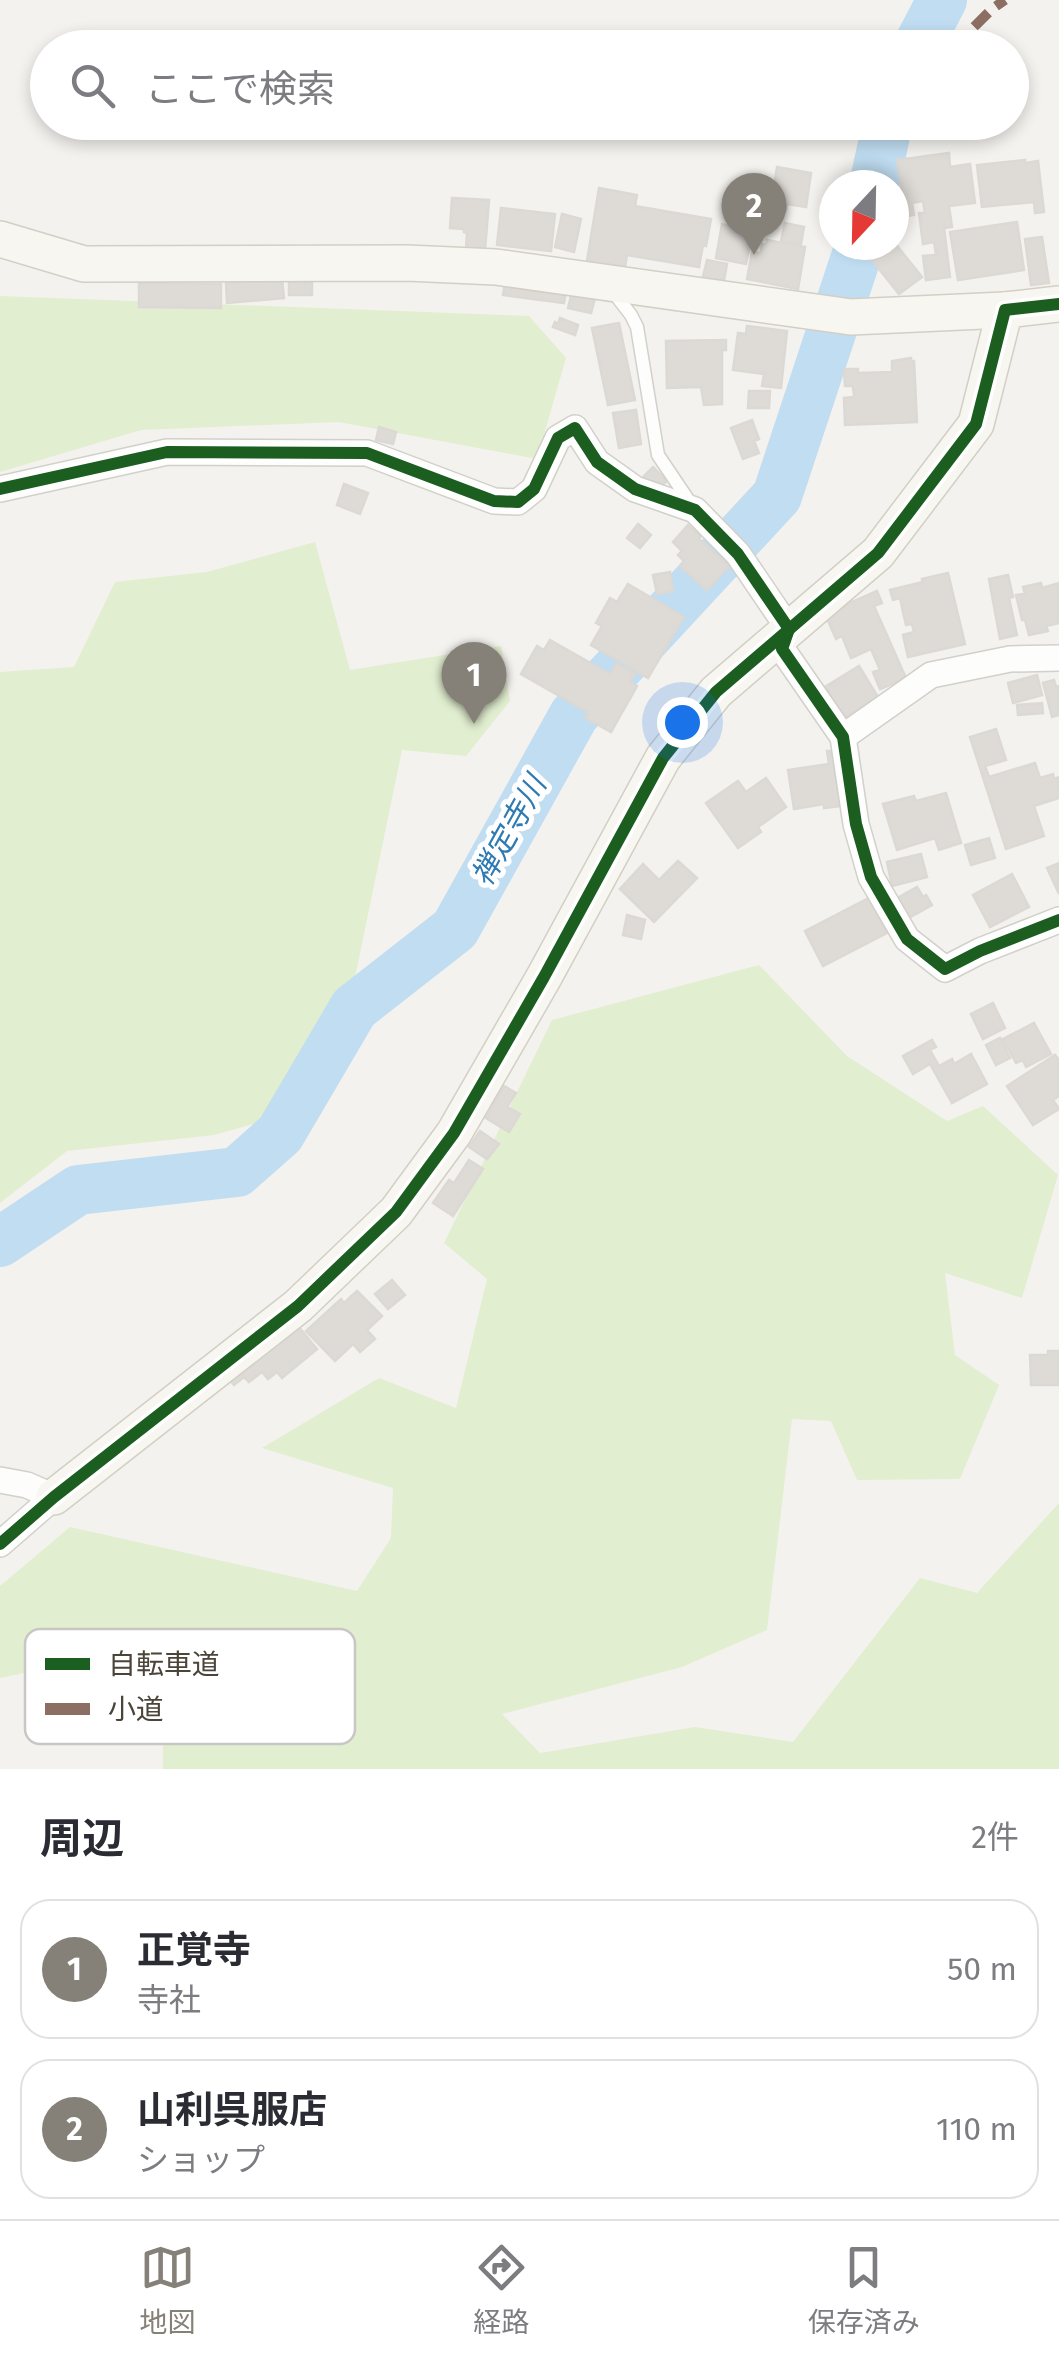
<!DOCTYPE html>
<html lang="ja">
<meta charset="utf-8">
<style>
body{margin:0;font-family:"Fira Sans","Noto Sans JP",sans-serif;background:#f2f2f3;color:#2b2b33}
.compass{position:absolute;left:819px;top:170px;width:90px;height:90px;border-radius:50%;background:#fff;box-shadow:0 5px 15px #0003;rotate:202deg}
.you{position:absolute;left:682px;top:722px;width:35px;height:35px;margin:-25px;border:8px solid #fff;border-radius:50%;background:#1a73e8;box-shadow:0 0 0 15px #1a73e833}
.badge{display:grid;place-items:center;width:65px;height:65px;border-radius:50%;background:#868178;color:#fff;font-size:32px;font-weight:700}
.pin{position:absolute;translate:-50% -82px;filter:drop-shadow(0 2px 5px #0008)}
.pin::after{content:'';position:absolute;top:52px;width:35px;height:30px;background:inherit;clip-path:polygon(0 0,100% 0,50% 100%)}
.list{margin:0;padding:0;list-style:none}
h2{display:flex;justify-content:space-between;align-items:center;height:130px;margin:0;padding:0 40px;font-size:42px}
h2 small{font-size:32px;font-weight:400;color:#7c7c81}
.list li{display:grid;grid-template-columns:65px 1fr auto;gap:30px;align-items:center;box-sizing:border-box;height:140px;margin:0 20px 20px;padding:0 20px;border:2px solid #e1e1e2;border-radius:30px}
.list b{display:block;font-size:38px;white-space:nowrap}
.list p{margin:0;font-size:32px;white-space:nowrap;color:#7c7c81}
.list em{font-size:32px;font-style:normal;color:#7c7c81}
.icon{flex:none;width:55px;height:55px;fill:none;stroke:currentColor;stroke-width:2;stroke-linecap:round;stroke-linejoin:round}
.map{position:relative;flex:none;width:1059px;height:1769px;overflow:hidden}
.search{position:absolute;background:#fff;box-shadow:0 5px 15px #0003;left:30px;right:30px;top:30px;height:110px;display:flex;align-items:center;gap:25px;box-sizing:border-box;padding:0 35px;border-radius:55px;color:#7c7c81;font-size:38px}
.sheet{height:450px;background:#fff}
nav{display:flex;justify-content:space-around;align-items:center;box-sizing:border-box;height:140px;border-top:2px solid #e1e1e2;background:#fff;font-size:28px;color:#7c7c81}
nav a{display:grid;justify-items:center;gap:5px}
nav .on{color:#868178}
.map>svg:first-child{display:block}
</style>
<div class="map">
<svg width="1059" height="1769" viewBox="0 0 1059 1769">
<rect width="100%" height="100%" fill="#f4f2ee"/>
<g fill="#e1eecf">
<polygon points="0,296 529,316 566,358 537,459 339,422 141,430 0,472"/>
<polygon points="315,542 350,670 501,646 510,701 466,756 402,750 353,987 268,1120 214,1135 67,1151 0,1203 0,672 74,667 115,582 207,572"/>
<polygon points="759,965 847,1056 947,1121 983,1106 1058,1175 1022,1298 945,1273 955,1355 999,1385 960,1479 857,1480 831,1421 792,1419 767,1630 682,1667 502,1714 540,1753 695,1727 793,1742 920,1578 977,1593 1059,1503 1059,1769 163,1769 163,1715 71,1663 0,1678 0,1586 70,1527 357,1591 391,1538 393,1488 262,1448 379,1378 456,1408 487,1279 444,1243 552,1020"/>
</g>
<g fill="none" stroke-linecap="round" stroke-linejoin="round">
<g stroke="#c0ddf1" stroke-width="50">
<polyline points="917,48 942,0"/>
<polyline points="874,185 888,122"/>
<polyline points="0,1242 78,1190 237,1172 280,1134 354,1008 455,929 574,715 777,496 860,245"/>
</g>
</g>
<g fill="#dedbd6" stroke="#dcd9d4" stroke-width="2.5">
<polygon points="949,153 950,167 970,164 975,203 949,206 952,227 944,228 950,277 926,280 923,256 936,255 934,242 923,244 919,213 925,213 923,201 912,203 914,215 906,216 897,160"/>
<polygon points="1025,160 1025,163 1038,161 1044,212 1035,213 1034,202 982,207 977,165"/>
<polygon points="777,167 811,173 806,207 787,204 786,210 767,207 769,191 773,192"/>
<polygon points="599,188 637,195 635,206 711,219 706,246 703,245 699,267 627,255 625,267 587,261"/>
<polygon points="452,198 489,200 485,250 466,248 467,233 464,232 464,229 450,228"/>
<polygon points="734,202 760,207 760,211 771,213 767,234 759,232 759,236 752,234 746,264 716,258 722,224 729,226"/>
<polygon points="501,208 555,214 551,251 497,245"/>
<polygon points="562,214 581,219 574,252 555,247"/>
<polygon points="1017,222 1024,270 958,280 950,232"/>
<polygon points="785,223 804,227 801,244 781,241"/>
<polygon points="1042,237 1049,283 1031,285 1025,239"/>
<polygon points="767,240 805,247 798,289 747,279 752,252 761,253 762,244 766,245"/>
<polygon points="894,242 922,277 899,294 863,249 869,245 894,245"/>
<polygon points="707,260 727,264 724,281 703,277"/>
<polygon points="282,279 284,298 227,303 226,283"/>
<polygon points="289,282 312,283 312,295 289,295"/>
<polygon points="139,283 221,284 221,308 139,307"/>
<polygon points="505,283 566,291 564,303 503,295"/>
<polygon points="572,292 595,298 591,313 568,308"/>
<polygon points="560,318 578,325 575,335 553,327 555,322 558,324"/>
<polygon points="619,323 635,400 608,405 592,328"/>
<polygon points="747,326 787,331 781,388 762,386 764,374 733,370 738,333 746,334"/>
<polygon points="726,340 726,350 722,350 722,404 704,405 701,387 667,388 666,341"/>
<polygon points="911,358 911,361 914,361 917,422 845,425 844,398 854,397 853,386 845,386 844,369 858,369 858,373 892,372 892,361"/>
<polygon points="749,391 770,391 769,408 748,408"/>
<polygon points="636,410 641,444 619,448 613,413"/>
<polygon points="752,420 759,439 754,441 759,453 743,459 731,428"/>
<polygon points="379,427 396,432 393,444 376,440"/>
<polygon points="653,467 667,481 657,490 644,476"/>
<polygon points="344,484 368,493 360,514 337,505"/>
<polygon points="638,524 651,535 640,548 627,538"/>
<polygon points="688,525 701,536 699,539 729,566 707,590 680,566 684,561 678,555 682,551 673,542"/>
<polygon points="670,572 673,591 657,594 653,575"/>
<polygon points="948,573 965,644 908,657 903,635 914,632 912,624 906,625 900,598 893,600 890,590 923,582 922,579"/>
<polygon points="1008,575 1013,597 1009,598 1017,635 1000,639 989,579"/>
<polygon points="1041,583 1042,588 1059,583 1059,623 1046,626 1048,631 1029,635 1025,620 1022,620 1016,595 1025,594 1023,587"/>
<polygon points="628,584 684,617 648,678 591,645 602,626 596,623 610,598 617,602"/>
<polygon points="877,591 882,603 874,606 906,678 880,689 873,672 880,670 871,649 851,658 842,636 836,639 825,614"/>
<polygon points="550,640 610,674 616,664 635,674 630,683 637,686 611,732 586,718 589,713 521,674 537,646 544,650"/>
<polygon points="859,666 878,697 844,718 825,687"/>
<polygon points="1037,675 1042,695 1013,703 1008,683"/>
<polygon points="1054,680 1056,687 1059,686 1059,715 1052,717 1043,683"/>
<polygon points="1042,703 1043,713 1018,715 1017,705"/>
<polygon points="996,729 1006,760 985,766 989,777 1035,763 1040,778 1053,774 1054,779 1059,777 1059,798 1034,806 1044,836 1006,849 970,737"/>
<polygon points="827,751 831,751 841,806 824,808 824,804 794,809 788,770 829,764"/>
<polygon points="766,778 786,807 758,827 761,832 738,848 706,803 738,781 746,792"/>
<polygon points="946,793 961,843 939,850 935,838 897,850 883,804 914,796 916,801"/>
<polygon points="989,838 995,858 971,865 965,845"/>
<polygon points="921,854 927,877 892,886 887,862"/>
<polygon points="678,861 697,878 654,922 620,889 643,864 659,880"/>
<polygon points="1059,863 1059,894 1047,868"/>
<polygon points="1012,874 1029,907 990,927 973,895"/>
<polygon points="917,887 923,897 926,895 932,905 905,920 894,900"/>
<polygon points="869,898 887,933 823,966 805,931"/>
<polygon points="627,915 645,920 641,939 623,935"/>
<polygon points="993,1003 1005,1028 983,1039 971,1014"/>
<polygon points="1034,1023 1051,1054 1026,1067 1023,1060 1016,1063 1003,1039"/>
<polygon points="1000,1038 1010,1058 996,1065 986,1045"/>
<polygon points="932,1040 936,1047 930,1050 939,1066 952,1059 954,1064 971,1054 987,1084 952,1103 930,1064 913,1074 903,1056"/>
<polygon points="1055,1055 1059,1060 1059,1096 1053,1100 1059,1109 1033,1125 1007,1086"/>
<polygon points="504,1086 516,1093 507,1107 520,1114 509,1132 486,1118"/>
<polygon points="480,1131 499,1144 487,1159 469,1147"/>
<polygon points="469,1160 483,1169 453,1216 433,1203 449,1180 454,1183"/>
<polygon points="392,1280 405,1295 388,1309 375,1294"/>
<polygon points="357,1291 382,1316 367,1330 375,1339 360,1352 353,1344 335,1361 306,1331 341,1299 344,1303"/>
<polygon points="298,1326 317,1349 282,1378 277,1372 268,1379 262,1372 249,1382 244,1377 234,1385 230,1380"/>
<polygon points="1048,1351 1059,1351 1059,1385 1031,1385 1030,1355 1048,1355"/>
</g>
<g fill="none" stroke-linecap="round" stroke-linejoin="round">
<defs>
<polyline id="lane" points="611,289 631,315 637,327 658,455 691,504"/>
<g id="street">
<polyline points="0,489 167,452 367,453 494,501 518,502 534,489 558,438 575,428 597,462 635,489 695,510 738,554 789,629 782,649 843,737 856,824 871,877 907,939 945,969 980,951 1059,920"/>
<polyline points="843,737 931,675 1010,659 1059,658"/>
<polyline points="0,1480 27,1485 54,1497 0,1544"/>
</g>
<g id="secondary">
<polyline points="0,239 84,264 407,263 496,267 851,317 1005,310"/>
<polyline points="54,1497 298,1306 396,1212 454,1133 544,977 663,758 716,692 878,553 976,424 1005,310 1059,304"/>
</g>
</defs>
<use href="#lane" stroke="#d2d0cb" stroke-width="15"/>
<use href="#street" stroke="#d2d0cb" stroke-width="28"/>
<use href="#secondary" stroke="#d3cfc5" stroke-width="38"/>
<use href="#lane" stroke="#fdfdfc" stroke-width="12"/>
<use href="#street" stroke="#fdfdfc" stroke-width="25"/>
<use href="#secondary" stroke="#f7f6f1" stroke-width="35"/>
<polyline stroke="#8d6e63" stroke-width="10" stroke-dasharray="20 10" stroke-linecap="butt" points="953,48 992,9 1005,0"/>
<defs>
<g id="cycleway">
<polyline points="0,489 167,452 367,453 494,501 518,502 534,489 558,438 575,428 597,462 635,489 695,510 738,554 789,629 782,649 843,737 856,824 871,877 907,939 945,969 980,951 1059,920"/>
<polyline points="0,1544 54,1497 298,1306 396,1212 454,1133 544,977 663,758 716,692 878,553 976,424 1005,310 1059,304"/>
</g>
</defs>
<use href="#cycleway" stroke="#fff" stroke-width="19"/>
<use href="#cycleway" stroke="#1b5e20" stroke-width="12"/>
</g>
<g text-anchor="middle" stroke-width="10" stroke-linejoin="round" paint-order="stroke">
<g font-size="30" font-style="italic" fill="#2e7ab2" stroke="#fff">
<text transform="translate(509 831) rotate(-61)" y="10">禅定寺川</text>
</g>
</g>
<rect x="25" y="1629" width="330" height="115" rx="15" fill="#fff" stroke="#c9c7c4" stroke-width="2.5"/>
<rect x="45" y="1658" width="45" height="12" fill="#1b5e20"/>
<rect x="45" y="1703" width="45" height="12" fill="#8d6e63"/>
<g font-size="28" fill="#4b4439">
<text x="108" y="1674">自転車道</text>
<text x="108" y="1719">小道</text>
</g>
</svg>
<svg class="compass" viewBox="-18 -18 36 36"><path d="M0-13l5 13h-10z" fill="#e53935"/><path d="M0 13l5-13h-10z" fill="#7c7c81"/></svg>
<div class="you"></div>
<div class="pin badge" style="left:474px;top:724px">1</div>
<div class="pin badge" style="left:754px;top:255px">2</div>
<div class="search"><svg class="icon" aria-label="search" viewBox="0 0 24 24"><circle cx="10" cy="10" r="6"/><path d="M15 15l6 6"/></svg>ここで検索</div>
</div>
<section class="sheet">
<h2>周辺<small>2件</small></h2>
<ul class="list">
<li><span class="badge">1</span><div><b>正覚寺</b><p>寺社</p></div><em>50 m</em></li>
<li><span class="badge">2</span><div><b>山利呉服店</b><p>ショップ</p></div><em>110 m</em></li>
</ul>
</section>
<nav>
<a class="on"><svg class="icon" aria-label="map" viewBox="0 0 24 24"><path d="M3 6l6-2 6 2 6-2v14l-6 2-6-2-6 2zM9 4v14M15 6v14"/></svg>地図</a>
<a><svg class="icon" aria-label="directions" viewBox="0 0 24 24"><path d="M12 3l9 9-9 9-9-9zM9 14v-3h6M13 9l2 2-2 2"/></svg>経路</a>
<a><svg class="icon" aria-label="saved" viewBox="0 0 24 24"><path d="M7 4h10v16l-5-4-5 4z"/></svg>保存済み</a>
</nav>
